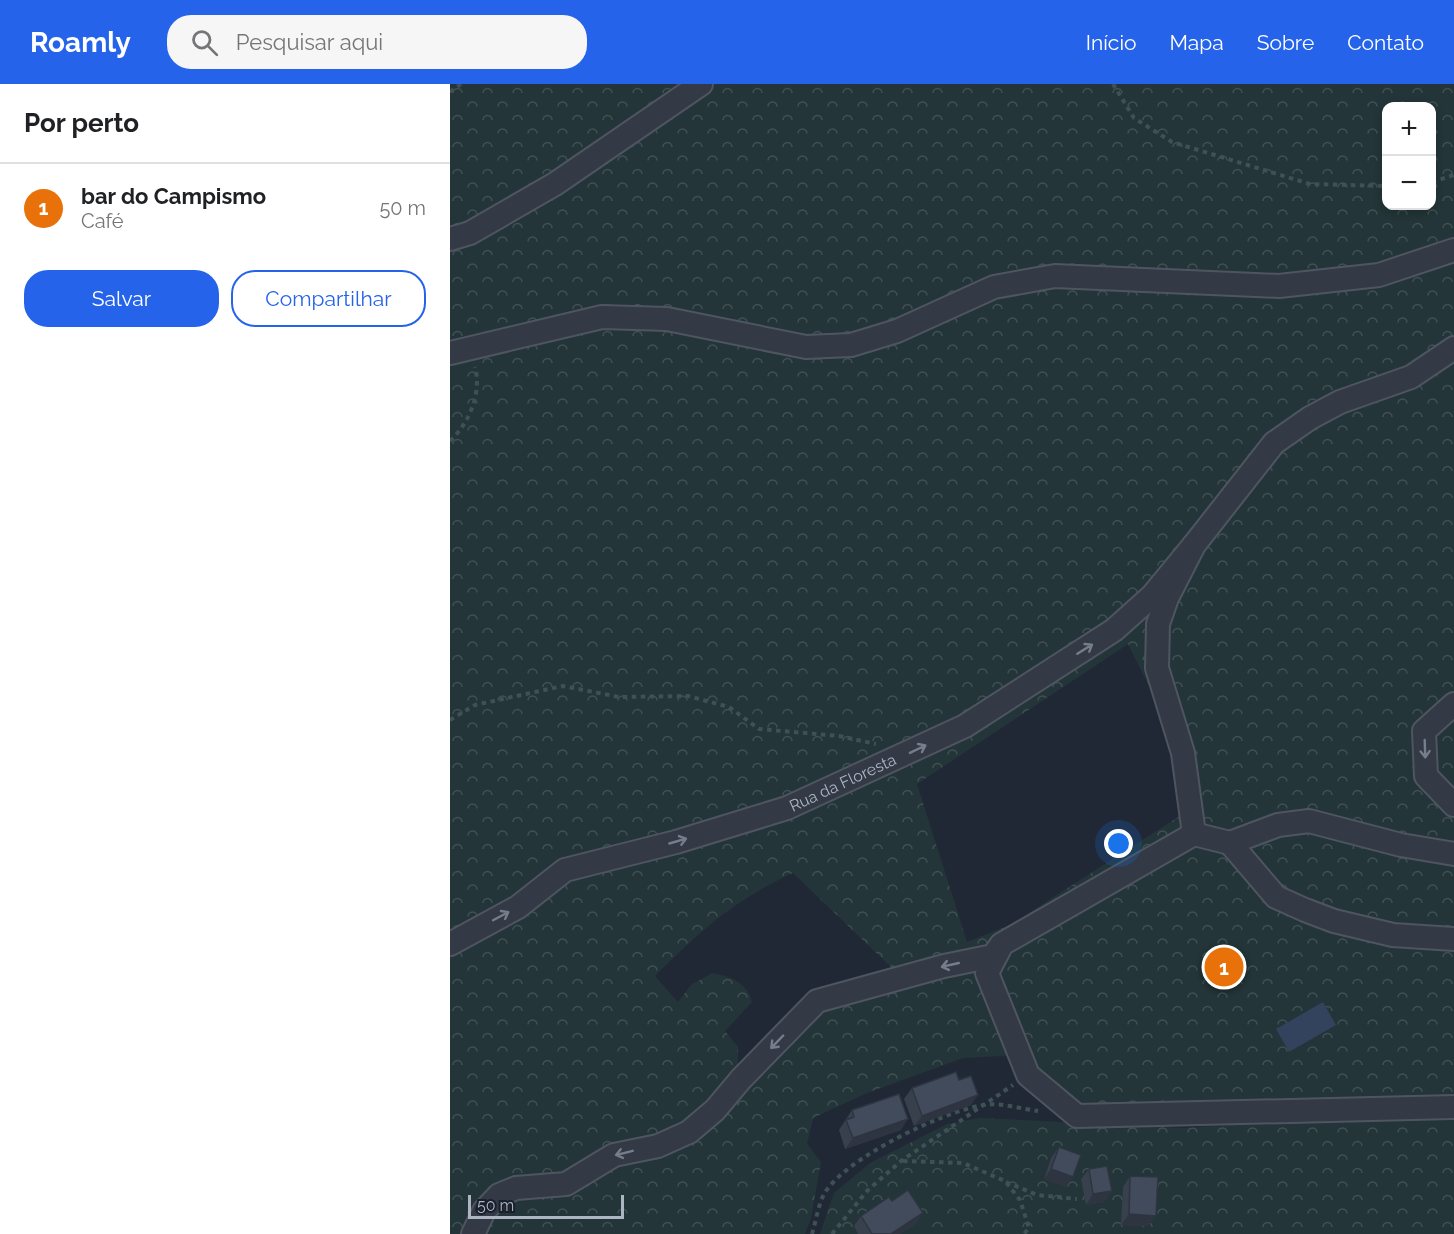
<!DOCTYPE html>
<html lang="pt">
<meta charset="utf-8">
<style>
body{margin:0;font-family:Raleway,sans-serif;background:#f6f6f6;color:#202124}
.controls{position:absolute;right:18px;top:18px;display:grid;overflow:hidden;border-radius:12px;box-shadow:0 3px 9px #0003}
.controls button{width:54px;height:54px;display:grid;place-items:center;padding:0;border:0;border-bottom:2px solid #e0e0e0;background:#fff;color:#202124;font:30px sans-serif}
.scale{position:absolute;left:18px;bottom:15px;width:156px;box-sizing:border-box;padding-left:6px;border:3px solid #adb5c3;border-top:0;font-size:16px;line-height:21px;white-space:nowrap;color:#adb5c3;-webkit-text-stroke:4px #191f2b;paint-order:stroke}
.you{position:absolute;left:669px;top:760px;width:21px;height:21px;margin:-15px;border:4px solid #fff;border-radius:50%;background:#1a73e8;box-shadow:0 0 0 9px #1a73e833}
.badge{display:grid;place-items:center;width:39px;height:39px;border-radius:50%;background:#2563eb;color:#fff;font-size:20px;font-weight:700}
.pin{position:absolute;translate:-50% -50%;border:3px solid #fff;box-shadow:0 2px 6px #0006}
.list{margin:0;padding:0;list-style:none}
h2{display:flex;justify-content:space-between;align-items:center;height:78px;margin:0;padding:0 24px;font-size:26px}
h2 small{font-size:20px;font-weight:400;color:#757577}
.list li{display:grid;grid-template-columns:39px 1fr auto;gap:18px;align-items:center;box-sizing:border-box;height:90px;padding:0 24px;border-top:2px solid #e0e0e0}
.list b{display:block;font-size:22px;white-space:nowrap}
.list p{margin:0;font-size:20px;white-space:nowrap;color:#757577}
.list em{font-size:20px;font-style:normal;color:#757577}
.actions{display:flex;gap:12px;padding:18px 24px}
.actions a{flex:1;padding:14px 0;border:2px solid #2563eb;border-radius:24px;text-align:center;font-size:21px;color:#2563eb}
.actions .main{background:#2563eb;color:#fff}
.icon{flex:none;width:33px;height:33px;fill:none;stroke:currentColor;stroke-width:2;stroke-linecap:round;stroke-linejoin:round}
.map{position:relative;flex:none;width:1004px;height:1150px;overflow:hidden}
header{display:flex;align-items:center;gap:36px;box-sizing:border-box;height:84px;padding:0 30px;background:#2563eb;color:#fff}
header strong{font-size:28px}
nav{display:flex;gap:33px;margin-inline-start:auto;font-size:21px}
.search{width:420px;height:54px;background:#f6f6f6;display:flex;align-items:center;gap:15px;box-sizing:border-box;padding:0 21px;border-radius:24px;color:#757577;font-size:22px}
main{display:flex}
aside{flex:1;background:#fff}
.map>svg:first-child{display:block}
</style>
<header>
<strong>Roamly</strong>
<div class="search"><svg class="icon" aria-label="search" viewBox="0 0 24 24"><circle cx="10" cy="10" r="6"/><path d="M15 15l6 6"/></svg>Pesquisar aqui</div>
<nav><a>Início</a><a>Mapa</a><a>Sobre</a><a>Contato</a></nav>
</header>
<main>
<aside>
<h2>Por perto<small></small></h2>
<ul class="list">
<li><span class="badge" style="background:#e8710a">1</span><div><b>bar do Campismo</b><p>Café</p></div><em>50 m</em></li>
</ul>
<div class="actions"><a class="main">Salvar</a><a>Compartilhar</a></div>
</aside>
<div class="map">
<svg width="1004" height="1150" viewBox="0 0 1004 1150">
<defs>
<pattern id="forest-crowns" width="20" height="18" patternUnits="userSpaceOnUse" patternTransform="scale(1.5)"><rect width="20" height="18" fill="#233538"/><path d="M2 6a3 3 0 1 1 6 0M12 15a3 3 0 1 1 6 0" fill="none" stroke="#405053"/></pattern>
</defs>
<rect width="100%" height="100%" fill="#202836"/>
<g fill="url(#forest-crowns)" fill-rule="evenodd">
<path d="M0 0H1004V1018L629 1025 568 971 513 974 417 1009 363 1034 357 1060 371 1078 361 1134 355 1150H0ZM936 22H982V122H936ZM678 560 707 618 750 719 560 841 517 858 467 700ZM343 789 443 885 359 914 288 988V963L275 947 302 918C296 897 281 893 262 889L241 901 228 918 205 892C250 847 284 816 343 789Z"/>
<polygon points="530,1034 733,1044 794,1040 1004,1036 1004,1150 370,1150 384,1109 420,1079 497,1040"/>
</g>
<polygon fill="#33435d" points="873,918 886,941 839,968 826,945"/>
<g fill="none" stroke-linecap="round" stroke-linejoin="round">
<defs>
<g id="minor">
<polyline points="0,155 20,149 105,100 251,0"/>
<polyline points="0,269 152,233 217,235 356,263 401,261 447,247 544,203 605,192 829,202 929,191 1004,166"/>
<polyline points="1004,620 974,647 976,692 1004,721"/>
<polyline points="744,750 552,860 537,889 578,991 627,1032 1004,1023"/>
<polyline points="780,759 744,750 733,669 707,584 708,540 717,514 744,461 824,359 860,334 890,318 961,293 1004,264"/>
<polyline points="1004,770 951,761 859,737 828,741 780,759 826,813 855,826 884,837 943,851 1004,855"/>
<path id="s1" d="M0 860 68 823 115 786 226 758 337 724 515 642 664 546 702 512 744 461"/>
<polyline points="23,1150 34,1127 49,1111 66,1104 116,1100 164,1071 208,1062 239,1048 265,1026 291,995 367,917 494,882 543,872 551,861"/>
</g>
</defs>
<use href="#minor" stroke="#4e5561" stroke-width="26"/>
<g stroke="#3f5154" stroke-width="4" stroke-dasharray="4.5 4.5" stroke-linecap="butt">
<polyline points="663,0 684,34 722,58 860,100 936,102"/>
<polyline points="0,8 11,0"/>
<polyline points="982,98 1004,91"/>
<path d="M0 357C19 339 32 310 25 283"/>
<polyline points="0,636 25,621 113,602 169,613 238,612 279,623 309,645 389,652 426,660"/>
<polyline points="453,1077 513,1079 555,1097 570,1116 579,1144 574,1150"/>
<polyline points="556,1098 587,1111 627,1115"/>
<path d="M362 1150C366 1137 368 1122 374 1110 395 1074 492 1028 533 1021 549 1018 571 1025 588 1027"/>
<polyline points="382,1150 417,1107 451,1077 563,1001"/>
</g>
<use href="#minor" stroke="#333a46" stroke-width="22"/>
</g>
<g fill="#38404e">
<polygon points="462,1004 521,1021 464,1042 454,1015"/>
<polygon points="402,1026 451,1046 395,1065 389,1046"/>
<polygon points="609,1063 623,1093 616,1103 594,1095 601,1074"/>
<polygon points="639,1085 662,1107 654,1118 636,1121 631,1095"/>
<polygon points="680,1092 698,1142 671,1141 673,1103"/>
<polygon points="442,1117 466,1140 450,1150 408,1150 404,1142 411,1132"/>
</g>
<g fill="#2e3440">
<polygon points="528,1011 521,1021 464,1042 472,1032"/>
<polygon points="458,1035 451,1046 395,1065 403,1054"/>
<polygon points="601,1085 623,1093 616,1103 594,1095"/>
<polygon points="662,1107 654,1118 636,1121 643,1110"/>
<polygon points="473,1129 466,1140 450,1150 441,1150"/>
<polygon points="679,1130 706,1132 698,1142 671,1141"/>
</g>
<g fill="#414b5b" stroke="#2e3440" stroke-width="1.5">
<polygon points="506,988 509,996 521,992 528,1011 472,1032 462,1004"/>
<polygon points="449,1010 458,1035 403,1054 396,1036 404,1033 402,1026"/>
<polygon points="609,1063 631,1071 623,1093 601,1085"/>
<polygon points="657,1082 662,1107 643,1110 639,1085"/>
<polygon points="680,1092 708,1093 706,1132 679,1130"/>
<polygon points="458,1106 473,1129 441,1150 422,1150 411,1132 439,1113 442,1117"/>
</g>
<defs><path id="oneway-shaft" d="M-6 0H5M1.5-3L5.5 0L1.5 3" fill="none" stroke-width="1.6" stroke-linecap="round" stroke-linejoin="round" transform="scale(1.5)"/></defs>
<g stroke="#767e8b">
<use href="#oneway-shaft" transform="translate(635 565) rotate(-32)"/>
<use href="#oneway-shaft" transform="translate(468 665) rotate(-26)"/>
<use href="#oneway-shaft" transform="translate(975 665) rotate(88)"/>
<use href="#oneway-shaft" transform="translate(228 757) rotate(-16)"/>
<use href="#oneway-shaft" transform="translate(51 832) rotate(-28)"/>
<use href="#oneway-shaft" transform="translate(500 881) rotate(167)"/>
<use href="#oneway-shaft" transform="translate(327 958) rotate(134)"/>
<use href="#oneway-shaft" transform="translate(174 1069) rotate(166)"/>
</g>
<g text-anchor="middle" stroke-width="4.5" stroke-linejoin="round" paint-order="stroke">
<g font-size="16" fill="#adb5c3" stroke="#191f2b">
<text dy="6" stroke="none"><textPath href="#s1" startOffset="429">Rua da Floresta</textPath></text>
</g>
</g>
</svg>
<div class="controls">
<button>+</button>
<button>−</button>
</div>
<div class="scale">50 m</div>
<div class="you"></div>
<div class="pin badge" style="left:774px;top:883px;background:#e8710a">1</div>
</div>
</main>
